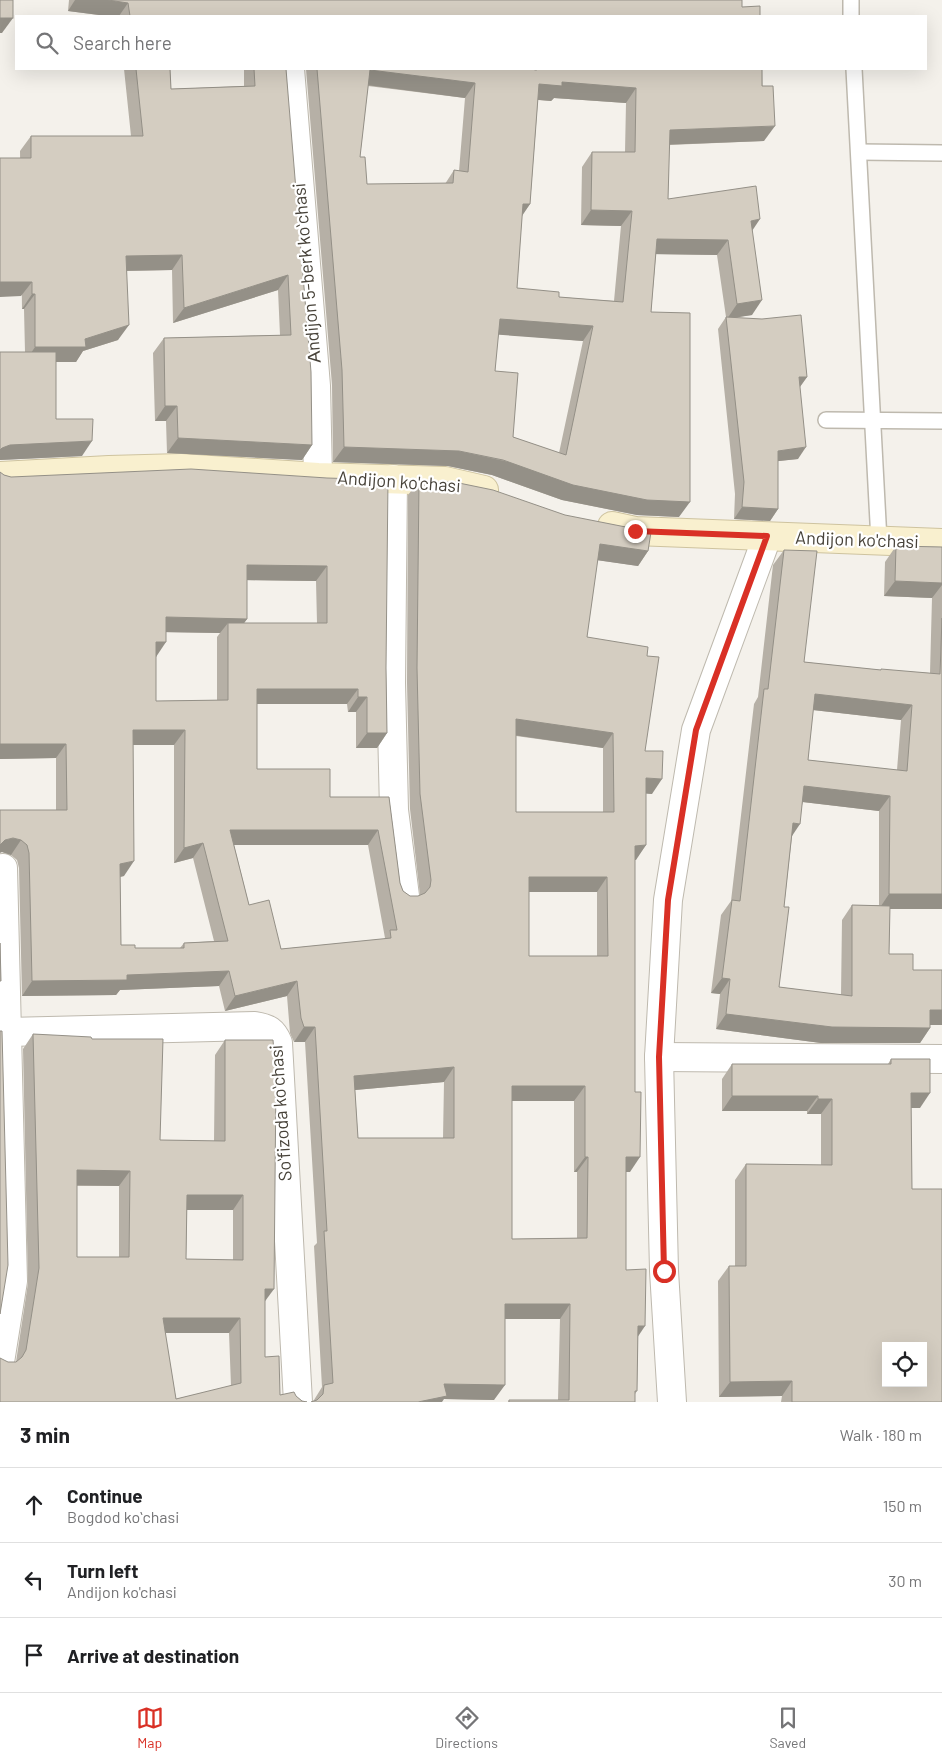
<!DOCTYPE html>
<meta charset="utf-8">
<style>
body{margin:0;font-family:Barlow,sans-serif;background:#f2f2f2;color:#202124}
.controls{position:absolute;right:15px;bottom:15px;display:grid;overflow:hidden;border-radius:0px;box-shadow:0 5px 20px #0002}
.controls button{width:45px;height:45px;display:grid;place-items:center;padding:0;border:0;border-bottom:1px solid #e0e0e0;background:#fff;color:#202124;font:25px sans-serif}
.stop{position:absolute;width:15px;height:15px;margin:-11px;border:4px solid #d93025;border-radius:50%;background:#fff}
.stop.end{background:#d93025;border-color:#fff;box-shadow:0 1px 5px #0008}
.list{margin:0;padding:0;list-style:none}
h2{display:flex;justify-content:space-between;align-items:center;height:65px;margin:0;padding:0 20px;font-size:21px}
h2 small{font-size:16px;font-weight:400;color:#757577}
.list li{display:grid;grid-template-columns:32px 1fr auto;gap:15px;align-items:center;box-sizing:border-box;height:75px;padding:0 20px;border-top:1px solid #e0e0e0}
.list b{display:block;font-size:19px;white-space:nowrap}
.list p{margin:0;font-size:16px;white-space:nowrap;color:#757577}
.list em{font-size:16px;font-style:normal;color:#757577}
.icon{flex:none;width:28px;height:28px;fill:none;stroke:currentColor;stroke-width:2;stroke-linecap:round;stroke-linejoin:round}
.map{position:relative;flex:none;width:942px;height:1402px;overflow:hidden}
.search{position:absolute;background:#fff;box-shadow:0 5px 20px #0002;left:15px;right:15px;top:15px;height:55px;display:flex;align-items:center;gap:12px;box-sizing:border-box;padding:0 18px;border-radius:0px;color:#757577;font-size:19px}
.sheet{height:290px;background:#fff}
nav{display:flex;justify-content:space-around;align-items:center;box-sizing:border-box;height:70px;border-top:1px solid #e0e0e0;background:#fff;font-size:14px;color:#757577}
nav a{display:grid;justify-items:center;gap:2px}
nav .on{color:#d93025}
.map>svg:first-child{display:block}
</style>
<div class="map">
<svg width="942" height="1402" viewBox="0 0 942 1402">
<rect width="100%" height="100%" fill="#f4f1eb"/>
<g fill="none" stroke-linecap="round" stroke-linejoin="round">
<defs>
<g id="lane">
<polyline points="851,0 851,16"/>
<polyline points="854,69 879,541"/>
<polyline points="859,152 942,153"/>
<polyline points="826,420 942,421"/>
</g>
<g id="street">
<polyline points="290,69 316,386 318,477"/>
<polyline points="393,479 391,683 394,810 405,896"/>
<path d="M7 1032 255 1026C268 1028 273 1031 278 1043L298 1402"/>
<polyline points="659,1057 942,1059"/>
<polyline points="0,1362 13,1281 3,868"/>
<polyline points="672,1402 664,1271 659,1057 668,900 696,730 767,537"/>
</g>
<g id="secondary">
<polyline points="0,476 109,470 181,468 318,477 445,481 484,490"/>
<polyline points="612,526 635,531 942,543"/>
</g>
</defs>
<use href="#lane" stroke="#beb9ae" stroke-width="18"/>
<use href="#street" stroke="#beb9ae" stroke-width="30"/>
<use href="#secondary" stroke="#cec39f" stroke-width="30"/>
<use href="#lane" stroke="#fff" stroke-width="15"/>
<use href="#street" stroke="#fff" stroke-width="28"/>
<use href="#secondary" stroke="#f9f0cf" stroke-width="28"/>
</g>
<g fill="#b6b0a6" fill-rule="evenodd">
<polygon points="69,0 742,0 742,7 760,16 107,16 68,11"/>
<polygon points="124,69 170,69 171,89 244,86 244,69 286,69 312,445 302,460 167,453 166,421 155,421 153,353 164,338 280,335 278,290 173,323 172,270 127,271 118,340 83,351 76,362 56,362 56,419 82,456 0,460 25,352 24,309 22,309 20,151 31,136 131,136"/>
<path d="M306 69H531L536 70 762 69 764 141 669 145 668 199 752 231V315L737 317 807 377 800 387 798 459 778 461V509L770 521 734 519 735 494 718 329 726 317 717 255 656 254 651 312 679 517 637 515 562 500 492 475 448 466 333 462 332 385ZM368 86 465 98 459 171 454 170 445 184H367L360 157ZM554 98 626 103 625 152H592L582 167 581 225 621 226 614 301 559 297 517 288 522 215 530 204 538 100 551 101ZM498 334 583 341 559 453 513 437 495 371Z"/>
<path d="M0 472 4 475 11 477 327 478 386 668 387 733 377 748H356V712H348L347 704H257V769L330 797H389L400 883 403 891 410 896H418L420 895 410 809 407 683 408 495 419 481 648 551 638 566 597 560 587 637 647 656 645 751 652 794 646 793V845L635 860 630 1172H626V1270L638 1336 637 1391 635 1394V1402H508L509 1400H558L560 1319H505L494 1400 444 1399 313 1401 314 1400 322 1387 314 1246 317 1243 305 1042H294L290 1033 287 996 225 1011 219 986 120 990 116 995 22 996 19 868 17 860 11 855 2 852 56 810V758L0 759ZM247 580 316 581 317 623H244L247 619ZM166 632 220 633 217 637V700L156 701V657ZM516 736 603 748V812H516ZM133 745H174V863L193 858 214 941 184 943 180 948H135L121 945 120 877 124 876ZM234 845H368L385 938 384 939 281 949 249 905ZM529 892H597V956H529ZM444 1082 443 1138H358L355 1090ZM512 1101H574V1172H577V1238L512 1239Z"/>
<path d="M896 546 942 547V909H890L889 954 913 970 930 1025V1028L920 1043H821L716 1029 720 994 711 993 721 915 731 901 754 704 758 697 773 565 784 550 804 662 880 670 930 673 932 598 884 596 885 562ZM813 710 901 720 897 770 808 760ZM803 802 879 811V905H852L842 920 841 995 779 987 784 907 792 836Z"/>
<path d="M33 1034 92 1039 160 1140 214 1141 215 1055 225 1040 265 1301V1357L280 1395 296 1396 302 1401 0 1402 8 1362H16L28 1283 23 1049ZM77 1186H119V1257H77ZM187 1210H233V1260L186 1259ZM165 1333H229L231 1386 176 1399Z"/>
<polygon points="891,1059 920,1108 911,1108 912,1189 942,1402 781,1402 782,1396 719,1397 718,1281 729,1266 735,1266 735,1180 746,1164 821,1165 821,1114 807,1114 807,1111 722,1111 722,1079 732,1064 888,1064"/>
</g>
<g fill="#949087">
<polygon points="75,0 108,0 128,3 119,16 107,16 68,11"/>
<polygon points="0,18 13,18 2,33 0,33"/>
<polygon points="370,70 475,83 465,98 359,84"/>
<polygon points="562,82 636,88 626,103 554,98 551,101 529,99 539,84"/>
<polygon points="775,126 764,141 659,145 670,130"/>
<polygon points="523,204 530,204 520,219"/>
<polygon points="591,210 632,211 621,226 581,225"/>
<polygon points="760,219 750,234 751,221"/>
<polygon points="657,239 728,240 717,255 647,254"/>
<polygon points="182,255 172,270 116,271 126,256"/>
<polygon points="288,275 278,290 173,323 184,308"/>
<polygon points="0,282 32,282 21,296 0,297"/>
<polygon points="32,294 35,294 24,309 22,309"/>
<polygon points="762,300 752,315 727,319 737,304"/>
<polygon points="500,319 593,326 583,341 489,334"/>
<polygon points="129,325 118,340 83,351 76,362 25,362 35,347 85,339"/>
<polygon points="799,377 807,377 799,388"/>
<polygon points="165,406 177,406 166,421 155,421"/>
<polygon points="178,438 312,445 302,460 167,453"/>
<polygon points="92,441 82,456 0,460 0,450 2,448 10,445"/>
<polygon points="344,447 459,451 690,502 679,517 637,515 562,500 492,475 448,466 333,462"/>
<polygon points="806,447 798,459 770,462 778,451"/>
<polygon points="742,507 778,509 770,521 734,519"/>
<polygon points="600,544 648,551 638,566 589,559"/>
<polygon points="247,565 327,566 316,581 236,580"/>
<polygon points="895,581 942,583 942,585 932,598 884,596"/>
<polygon points="166,617 247,619 236,634 228,623 220,633 156,632"/>
<polygon points="156,642 166,642 156,657"/>
<polygon points="257,689 358,689 347,704 246,704"/>
<polygon points="815,694 912,705 901,720 804,709"/>
<polygon points="358,697 367,697 356,712 348,712"/>
<polygon points="516,719 613,733 603,748 506,734"/>
<polygon points="133,730 185,730 174,745 122,745"/>
<polygon points="367,733 387,733 377,748 356,748"/>
<polygon points="0,744 66,744 56,758 0,759"/>
<polygon points="646,778 662,779 652,794 636,793"/>
<polygon points="804,786 890,796 879,811 794,801"/>
<polygon points="793,823 800,824 790,839"/>
<polygon points="230,830 378,830 368,845 219,845"/>
<polygon points="13,838 21,840 11,855 2,852 0,853 0,845 5,840"/>
<polygon points="203,843 193,858 174,863 184,848"/>
<polygon points="646,845 636,860 625,860 635,846"/>
<polygon points="134,861 124,876 110,879 120,864"/>
<polygon points="529,877 607,877 597,892 519,892"/>
<polygon points="889,894 942,894 942,909 879,909"/>
<polygon points="229,971 219,986 120,990 116,995 22,996 32,981 127,975"/>
<polygon points="722,978 730,979 720,994 711,993"/>
<polygon points="297,981 287,996 225,1011 235,996"/>
<polygon points="930,1010 942,1010 942,1025 920,1025"/>
<polygon points="726,1014 930,1028 920,1043 821,1043 716,1029"/>
<polygon points="304,1027 315,1027 305,1042 294,1042"/>
<polygon points="454,1067 444,1082 344,1091 354,1076"/>
<polygon points="512,1086 585,1086 574,1101 502,1101"/>
<polygon points="911,1093 930,1093 920,1108 901,1108"/>
<polygon points="732,1096 818,1096 807,1111 722,1111"/>
<polygon points="818,1099 832,1099 821,1114 807,1114"/>
<polygon points="585,1157 588,1157 577,1172 574,1172"/>
<polygon points="626,1157 640,1157 630,1172 616,1172"/>
<polygon points="77,1170 130,1171 119,1186 67,1185"/>
<polygon points="187,1195 243,1195 233,1210 176,1210"/>
<polygon points="265,1289 274,1289 263,1304"/>
<polygon points="505,1304 570,1304 560,1319 495,1319"/>
<polygon points="163,1318 240,1318 229,1333 152,1333"/>
<polygon points="638,1326 645,1326 635,1341"/>
<polygon points="792,1381 782,1396 719,1397 730,1382"/>
<polygon points="444,1384 505,1385 494,1400 444,1399 442,1402 418,1402"/>
</g>
<g fill="#d4cdc1" stroke="#949087" fill-rule="evenodd">
<rect x="0" y="0" width="13" height="18"/>
<polygon points="108,0 742,0 742,7 760,6 760,16 130,16 128,3"/>
<polygon points="136,69 170,69 171,89 255,86 254,69 286,69 311,372 312,445 178,438 177,406 165,406 164,338 291,335 288,275 184,308 182,255 126,256 129,325 85,339 86,347 35,347 35,294 32,294 32,282 0,282 0,158 31,158 31,136 143,136"/>
<path d="M317 69H531L536 70 539 69H762V86H773L775 126 670 130 668 199 756 186 760 219 751 221 762 300 737 304 728 240 657 239 651 312 690 313V502L647 500 573 485 503 460 459 451 344 447 342 370ZM370 70 475 83 468 172 454 170 453 183 367 184 365 157H360ZM562 82 636 88 635 152H592L591 210 632 211 623 302 559 297V292L517 288 523 204H530L539 84 562 86ZM500 319 593 326 566 455 513 437 518 373 495 371Z"/>
<polygon points="801,315 807,377 799,377 806,447 778,451 778,509 742,507 744,482 726,317 762,319"/>
<polygon points="0,352 56,352 56,419 93,419 92,441 10,445 2,448 0,450"/>
<path d="M191 469 327 478 388 480 386 668 387 733H367V697H358V689H257V769H330V797H389L400 883 403 891 410 896H418L425 893 430 887 431 880 420 794 417 668 419 481 454 482 493 490 565 515 651 532 648 551 600 544 587 637 648 647 647 656 659 657 645 751H663L662 779 646 778V845L635 846V1092H641L640 1157H626V1270L646 1269 645 1326H638L637 1391H635V1402H509V1400H569L570 1304H505V1385L444 1384 447 1396 418 1402H311L317 1400 323 1394 324 1385 333 1383 324 1231H327L315 1027H304L301 1018 297 981 235 996 229 971 127 975V980L32 981 29 853 27 845 21 840 13 838 5 840 0 845V810H67L66 744H0V472L4 475 11 477ZM247 565 327 566V623H228V700L156 701V642H166V617L247 619ZM516 719 613 733 614 812H516ZM133 730H185L184 848 203 843 228 941 184 943V948H135V945H121L120 864 134 861ZM230 830H378L397 930H390L391 938 281 949 269 900 249 905ZM529 877H607L608 956H529ZM454 1067V1138H358L354 1076ZM512 1086H585V1157H588L587 1238 512 1239Z"/>
<polygon points="896,546 942,547 942,583 895,581"/>
<path d="M784 550 817 551 804 662 881 670V669L940 674 942 618V894H889L890 796 804 786 800 824 793 823 784 907H789L779 987 852 996V905L890 906 889 954H913V970H942V1010H930V1028L832 1027 726 1014 730 979 722 978 732 900 740 901 764 689H768ZM815 694 912 705 907 771 808 760Z"/>
<polygon points="0,943 1,981 0,981"/>
<polygon points="0,1031 2,1031 8,1265 0,1314"/>
<path d="M33 1034 91 1037 92 1039H163L160 1140 225 1141V1040H273L276 1077 274 1289H265V1357L279 1356 280 1395 294 1392 296 1396 302 1401 307 1402H0V1358L8 1362H16L22 1357 26 1350 39 1268ZM77 1170 130 1171 129 1257H77ZM187 1195H243V1260L186 1259ZM163 1318H240L241 1383 176 1399Z"/>
<path d="M891 1059H930V1093H911L912 1189H942V1402H792V1381L730 1382 729 1266H746V1164L832 1165V1099H818V1096H732V1064H891ZM886 1346H923V1383H886Z"/>
</g>
<g fill="none" stroke-linecap="round" stroke-linejoin="round">
<polyline stroke="#d93025" stroke-width="6" points="635,531 767,536 696,730 668,900 659,1057 664,1271"/>
</g>
<g text-anchor="middle" stroke-width="4.5" stroke-linejoin="round" paint-order="stroke">
<g font-size="18" fill="#474239" stroke="#fff">
<text transform="translate(307 273) rotate(-95)" y="6">Аndijon 5-berk koʻchasi</text>
<text transform="translate(399 482) rotate(4)" y="6">Andijon ko'chasi</text>
<text transform="translate(857 540) rotate(2)" y="6">Andijon ko'chasi</text>
<text transform="translate(281 1113) rotate(-94)" y="6">Soʻfizoda koʻchasi</text>
</g>
</g>
</svg>
<div class="controls">
<button><svg class="icon" aria-label="locate" viewBox="0 0 24 24"><circle cx="12" cy="12" r="6"/><path d="M12 2v4M12 18v4M2 12h4M18 12h4"/></svg></button>
</div>
<div class="stop" style="left:664px;top:1271px"></div>
<div class="stop end" style="left:635px;top:531px"></div>
<div class="search"><svg class="icon" aria-label="search" viewBox="0 0 24 24"><circle cx="10" cy="10" r="6"/><path d="M15 15l6 6"/></svg>Search here</div>
</div>
<section class="sheet">
<h2>3 min<small>Walk · 180 m</small></h2>
<ul class="list">
<li><svg class="icon" aria-label="ahead" viewBox="0 0 24 24"><path d="M12 20V5M6 11l6-6 6 6"/></svg><div><b>Continue</b><p>Bogdod koʻchasi</p></div><em>150 m</em></li>
<li><svg class="icon" aria-label="left" viewBox="0 0 24 24"><path d="M17 20v-9H6M10 6l-5 5 5 5"/></svg><div><b>Turn left</b><p>Andijon ko'chasi</p></div><em>30 m</em></li>
<li><svg class="icon" aria-label="arrive" viewBox="0 0 24 24"><path d="M6 21V4h12l-3 4 3 4H6"/></svg><div><b>Arrive at destination</b></div></li>
</ul>
</section>
<nav>
<a class="on"><svg class="icon" aria-label="map" viewBox="0 0 24 24"><path d="M3 6l6-2 6 2 6-2v14l-6 2-6-2-6 2zM9 4v14M15 6v14"/></svg>Map</a>
<a><svg class="icon" aria-label="directions" viewBox="0 0 24 24"><path d="M12 3l9 9-9 9-9-9zM9 14v-3h6M13 9l2 2-2 2"/></svg>Directions</a>
<a><svg class="icon" aria-label="saved" viewBox="0 0 24 24"><path d="M7 4h10v16l-5-4-5 4z"/></svg>Saved</a>
</nav>
